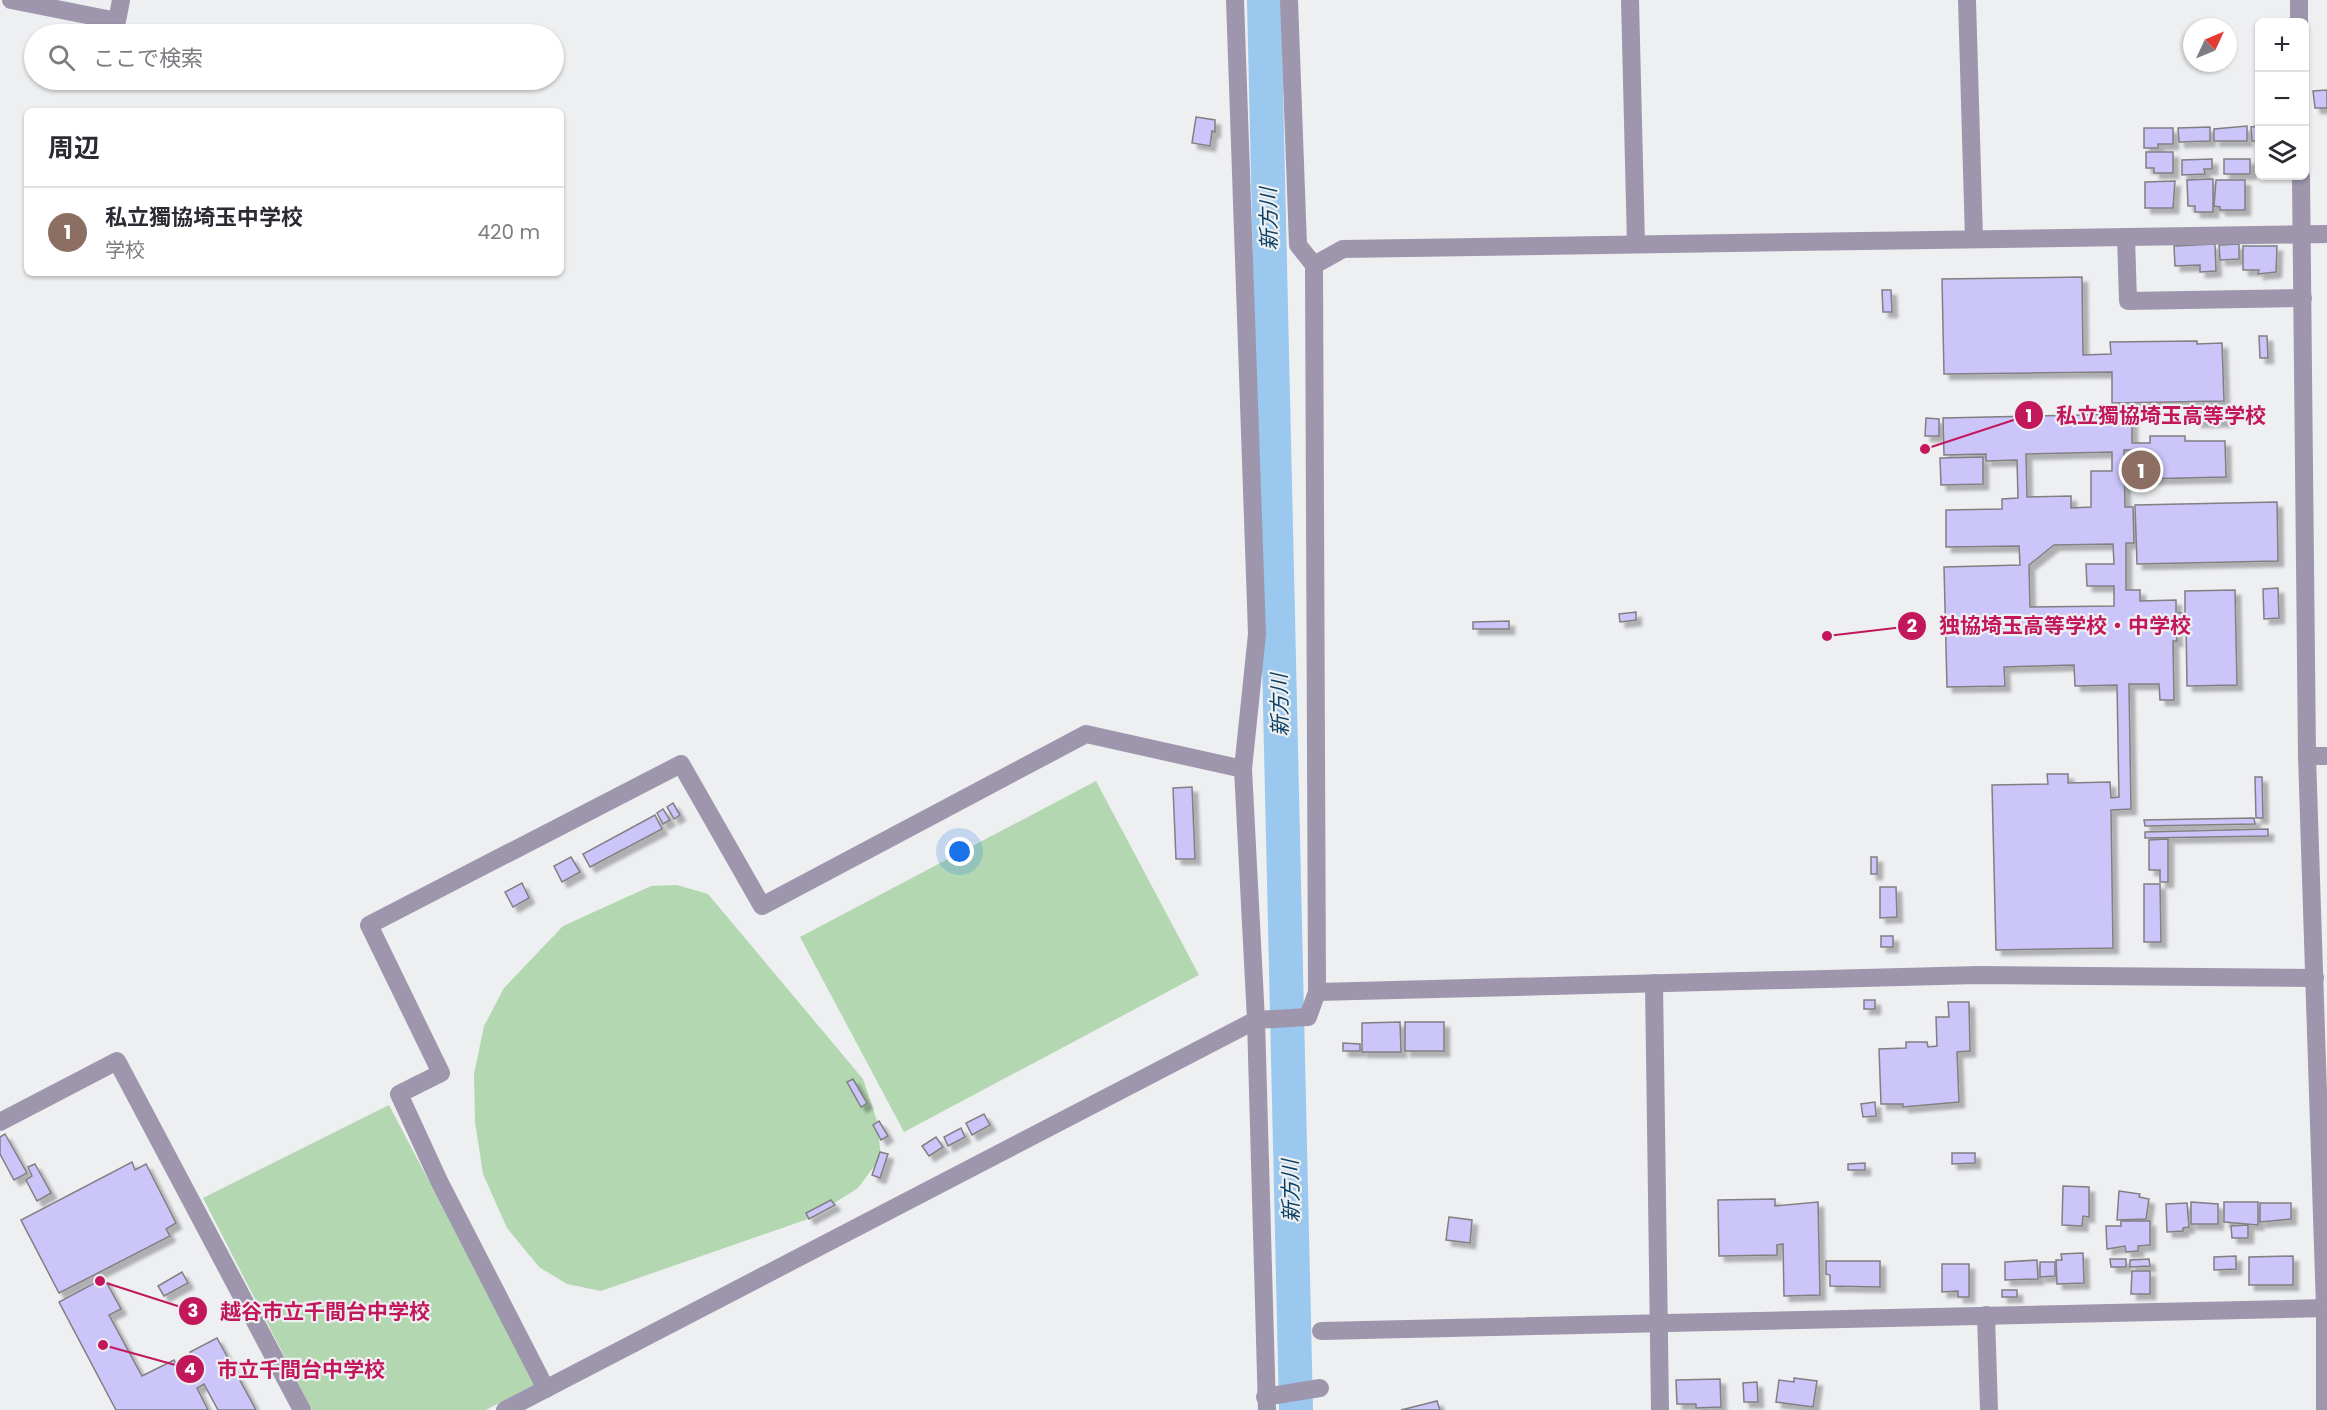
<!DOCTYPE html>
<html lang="ja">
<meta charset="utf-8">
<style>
body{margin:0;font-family:Poppins,"Noto Sans JP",sans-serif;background:#f7f7f7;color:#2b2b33}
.controls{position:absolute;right:18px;top:18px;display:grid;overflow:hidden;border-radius:9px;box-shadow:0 2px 4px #0004}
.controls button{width:54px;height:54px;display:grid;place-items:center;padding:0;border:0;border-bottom:2px solid #e1e1e2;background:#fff;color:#2b2b33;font:30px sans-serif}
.compass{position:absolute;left:2183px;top:18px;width:54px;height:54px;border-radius:50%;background:#fff;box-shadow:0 2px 4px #0004;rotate:46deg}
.you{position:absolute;left:960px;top:852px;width:21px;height:21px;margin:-15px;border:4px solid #fff;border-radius:50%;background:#1a73e8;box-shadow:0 0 0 9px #1a73e833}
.badge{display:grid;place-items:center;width:39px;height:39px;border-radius:50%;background:#5a6508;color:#fff;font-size:20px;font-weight:700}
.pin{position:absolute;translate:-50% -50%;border:3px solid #fff;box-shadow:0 2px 6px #0006}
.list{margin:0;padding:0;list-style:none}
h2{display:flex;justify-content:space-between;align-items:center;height:78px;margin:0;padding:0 24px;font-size:26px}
h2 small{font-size:20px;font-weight:400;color:#7c7c81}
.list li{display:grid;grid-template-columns:39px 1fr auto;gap:18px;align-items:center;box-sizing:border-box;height:90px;padding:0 24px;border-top:2px solid #e1e1e2}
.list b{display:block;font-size:22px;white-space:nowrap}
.list p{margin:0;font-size:20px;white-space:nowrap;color:#7c7c81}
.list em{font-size:20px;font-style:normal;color:#7c7c81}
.icon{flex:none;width:33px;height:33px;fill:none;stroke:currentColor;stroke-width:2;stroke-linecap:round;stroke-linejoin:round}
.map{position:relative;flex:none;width:2327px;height:1410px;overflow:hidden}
.search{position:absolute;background:#fff;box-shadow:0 2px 4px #0004;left:24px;top:24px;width:540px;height:66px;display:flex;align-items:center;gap:15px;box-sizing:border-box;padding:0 21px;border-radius:33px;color:#7c7c81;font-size:22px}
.panel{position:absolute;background:#fff;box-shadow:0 2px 4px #0004;left:24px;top:108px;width:540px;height:168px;border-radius:9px}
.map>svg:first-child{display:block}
</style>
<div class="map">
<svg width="2327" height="1410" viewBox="0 0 2327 1410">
<defs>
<filter id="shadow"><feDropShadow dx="5.5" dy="5.5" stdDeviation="1.5" flood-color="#0004"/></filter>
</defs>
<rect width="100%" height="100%" fill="#eeeff1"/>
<g fill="#b2d7b1">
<polygon points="1096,781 1199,975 904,1132 800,937"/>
<polygon points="677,885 708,894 863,1079 877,1121 881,1157 858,1188 811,1218 601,1291 567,1284 539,1267 507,1228 483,1174 475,1122 474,1074 484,1026 504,988 563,926 651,886"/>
<polygon points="389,1105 535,1384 486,1410 312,1410 203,1198"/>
</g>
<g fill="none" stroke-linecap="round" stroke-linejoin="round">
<polyline stroke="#9ac8ef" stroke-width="34" points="1264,0 1296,1410"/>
</g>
<g fill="#cbc5fa" stroke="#807f82" stroke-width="1.5" fill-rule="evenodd" filter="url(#shadow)">
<polygon points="2327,90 2327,108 2315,108 2313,91"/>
<polygon points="1196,117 1215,120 1215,132 1212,131 1210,146 1192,143"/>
<polygon points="2247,126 2247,141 2214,141 2214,129"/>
<polygon points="2260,126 2260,141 2252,141 2251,127"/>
<polygon points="2210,127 2210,141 2179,142 2178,128"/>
<polygon points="2144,128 2173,128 2173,144 2158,144 2158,148 2144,148"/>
<polygon points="2146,152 2173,152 2173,173 2154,173 2154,168 2146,168"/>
<polygon points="2212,159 2212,169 2204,169 2205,174 2182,175 2182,160"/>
<rect x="2224" y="159" width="26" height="15"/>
<polygon points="2213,179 2213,212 2195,212 2195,206 2188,206 2187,180"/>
<polygon points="2216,180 2245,180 2245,210 2220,210 2220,207 2214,206"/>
<polygon points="2175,181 2173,208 2145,208 2145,182"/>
<polygon points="2215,244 2216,271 2200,272 2200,265 2175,266 2174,246"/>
<polygon points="2239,244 2239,259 2220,260 2219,245"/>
<polygon points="2243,246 2277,246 2276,272 2258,274 2259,270 2243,270"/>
<polygon points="2082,277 2083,355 2111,354 2110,342 2197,341 2197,344 2222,343 2224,401 2112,403 2112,372 1944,374 1942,279"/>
<polygon points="1882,290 1891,290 1892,312 1883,312"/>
<polygon points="2259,336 2267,336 2268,358 2260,358"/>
<polygon points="2226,409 2227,421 2196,422 2195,411"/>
<path d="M2132 414V443H2150V436H2185V441H2225L2226 477 2141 479V450H2124L2125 507H2133L2134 543H2126V590H2140V601L2176 600V613H2182V618H2185V591L2235 590 2237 685 2187 686 2186 623 2176 624 2177 641H2173L2174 700H2160L2159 684H2129L2131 809 2111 810 2113 948 1996 950 1992 785 2048 784 2047 774H2068V783L2110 782 2111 798 2119 797 2117 685 2075 686 2074 665 2004 667 2005 686 1947 687 1944 567 2020 565 2019 546 1946 547V510L2002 509V499L2018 498 2017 460 1986 461V454L1944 455 1943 418ZM2112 452V471H2091V507L2071 508V496L2027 497 2026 454ZM2113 544 2114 564H2086L2087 586H2114V606L2030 607 2029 565 2054 545Z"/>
<polygon points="1926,418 1939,419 1939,436 1925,436"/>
<polygon points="1983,457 1983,484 1941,485 1940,458"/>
<polygon points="2277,502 2278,561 2137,564 2135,505"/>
<polygon points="2278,588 2279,618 2264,619 2263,589"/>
<polygon points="1636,612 1636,620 1620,622 1619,614"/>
<polygon points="1509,621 1509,629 1473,629 1473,622"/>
<polygon points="2255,777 2262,777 2263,818 2256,818"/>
<polygon points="1192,787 1195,859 1176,859 1173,788"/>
<polygon points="673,803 680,815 674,819 667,807"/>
<polygon points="663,809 670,820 663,824 657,813"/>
<polygon points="655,815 662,829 590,867 583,854"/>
<polygon points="2254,818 2255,824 2145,826 2144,820"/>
<polygon points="2268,829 2268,836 2145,838 2145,832"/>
<polygon points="2168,839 2168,882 2160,882 2160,870 2149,870 2149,840"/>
<polygon points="571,857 580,872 562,882 554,866"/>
<rect x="1871" y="857" width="6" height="17"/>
<polygon points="522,883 529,898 513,907 505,892"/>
<polygon points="2144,884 2160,884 2161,942 2144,942"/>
<polygon points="1880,887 1896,887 1897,917 1880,918"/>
<rect x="1881" y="936" width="12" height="11"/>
<rect x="1864" y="1000" width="11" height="9"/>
<polygon points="1948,1002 1969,1002 1970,1051 1957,1052 1959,1102 1903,1107 1903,1104 1881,1104 1879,1049 1906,1048 1906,1042 1927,1042 1928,1047 1937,1046 1936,1017 1949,1017"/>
<polygon points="1400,1022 1401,1052 1362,1052 1362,1023"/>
<rect x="1405" y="1022" width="39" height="29"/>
<polygon points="1343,1043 1360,1044 1360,1051 1343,1051"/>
<polygon points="853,1079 867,1103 861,1107 847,1082"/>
<polygon points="1875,1102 1876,1116 1863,1117 1861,1104"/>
<polygon points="984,1114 990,1125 972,1135 966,1123"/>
<polygon points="879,1121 888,1136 881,1140 873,1125"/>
<polygon points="961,1128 965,1137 948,1146 944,1137"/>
<polygon points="5,1134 27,1173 14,1180 0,1154 0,1137"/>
<polygon points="936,1137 943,1147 929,1156 922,1146"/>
<polygon points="880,1152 888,1154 880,1178 872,1175"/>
<polygon points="1952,1153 1975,1153 1975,1163 1952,1164"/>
<polygon points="132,1162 135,1170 146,1164 176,1223 166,1229 170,1236 59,1293 21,1220"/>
<polygon points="1865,1163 1865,1170 1848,1170 1848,1164"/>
<polygon points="35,1164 51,1193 37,1201 26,1180 32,1176 28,1167"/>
<polygon points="2063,1186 2089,1187 2089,1217 2083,1216 2082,1226 2062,1225"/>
<polygon points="2119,1191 2140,1194 2139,1197 2149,1199 2146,1219 2117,1220"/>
<polygon points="1775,1199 1775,1206 1818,1202 1820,1295 1784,1296 1783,1244 1777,1245 1777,1255 1719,1256 1718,1200"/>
<polygon points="831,1200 835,1205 809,1219 806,1213"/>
<polygon points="2191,1202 2218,1204 2218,1224 2191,1224"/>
<polygon points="2224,1202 2258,1202 2258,1225 2224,1222"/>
<polygon points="2187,1203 2189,1227 2183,1228 2183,1231 2167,1232 2166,1204"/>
<polygon points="2260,1203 2291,1203 2291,1219 2260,1222"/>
<polygon points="1449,1217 1472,1220 1470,1243 1446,1240"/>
<polygon points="2121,1221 2150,1221 2150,1245 2138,1246 2138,1251 2126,1252 2125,1246 2107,1249 2106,1226 2121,1226"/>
<polygon points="2248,1225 2248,1238 2232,1238 2231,1226"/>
<polygon points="2083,1253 2084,1283 2057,1284 2056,1260 2062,1260 2061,1254"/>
<polygon points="2236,1256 2236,1269 2214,1270 2214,1257"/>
<polygon points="2293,1256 2293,1285 2249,1285 2249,1257"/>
<polygon points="2110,1259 2126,1259 2126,1267 2111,1267"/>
<polygon points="2149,1259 2150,1266 2130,1267 2130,1260"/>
<polygon points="2037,1260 2038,1279 2005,1280 2005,1262"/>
<polygon points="1826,1261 1880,1261 1880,1287 1830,1286 1830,1275 1826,1274"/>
<polygon points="2040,1262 2055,1262 2055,1276 2040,1277"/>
<polygon points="1942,1264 1969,1264 1969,1297 1958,1297 1958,1291 1942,1292"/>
<polygon points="2132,1271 2150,1271 2150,1294 2131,1294"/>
<polygon points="182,1272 188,1283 164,1296 158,1286"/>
<polygon points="104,1278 121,1309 109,1315 142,1376 174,1360 184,1379 200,1370 190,1352 217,1338 256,1410 218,1410 204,1384 197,1388 208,1410 116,1410 59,1302"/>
<rect x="2002" y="1290" width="15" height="7"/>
<polygon points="1794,1378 1817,1381 1813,1407 1776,1402 1779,1380 1794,1382"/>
<polygon points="1720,1379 1721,1407 1696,1408 1696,1404 1677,1404 1676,1380"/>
<polygon points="1757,1382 1758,1402 1744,1402 1743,1383"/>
<polygon points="1437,1401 1440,1410 1401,1410"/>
</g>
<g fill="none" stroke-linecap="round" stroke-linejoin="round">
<g stroke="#9e96ac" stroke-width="18">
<polyline points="11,0 117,21 121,0"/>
<polyline points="1235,0 1257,634 1243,769 1256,1020 1267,1410"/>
<polyline points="1630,0 1636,244"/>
<polyline points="1967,0 1974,239"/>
<polyline points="2299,0 2299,22"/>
<polyline points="2301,176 2307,756 2325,1308 2325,1410"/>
<polyline points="2126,237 2128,301 2303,298"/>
<polyline points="1314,265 1343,249 2327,234"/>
<polyline points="2307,756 2327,756"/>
<polyline points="1654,983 1660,1410"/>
<polyline points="1317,992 1978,975 2315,978"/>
<polyline points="0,1122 117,1061 302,1410"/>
<polyline points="1986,1315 1989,1410"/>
<polyline points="1321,1331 2327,1308"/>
<polyline points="546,1389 439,1181 399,1094 441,1073 369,925 681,764 762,906 1086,734 1243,769"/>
<polyline points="1265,1397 1320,1388"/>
<polyline points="505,1410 1256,1020 1308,1017 1317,992 1314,265 1298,245 1289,0"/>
</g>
</g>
<g text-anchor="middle" stroke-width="4.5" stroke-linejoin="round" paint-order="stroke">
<g font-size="21" font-style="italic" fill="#093f64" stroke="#eeeff1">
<text transform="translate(1269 219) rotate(-91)" y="7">新方川</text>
<text transform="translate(1280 705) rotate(-91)" y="7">新方川</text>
<text transform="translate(1291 1191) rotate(-91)" y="7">新方川</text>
</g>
</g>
<path fill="none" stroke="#c2185b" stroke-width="2" d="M1925 449L2029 415M1827 636L1912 626M100 1281L193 1311M103 1345L190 1369"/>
<g fill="#c2185b" stroke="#eeeff1" stroke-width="2">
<circle cx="1925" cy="449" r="6"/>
<circle cx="1827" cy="636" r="6"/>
<circle cx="100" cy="1281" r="6"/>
<circle cx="103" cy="1345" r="6"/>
<circle cx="2029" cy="415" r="15"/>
<circle cx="1912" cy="626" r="15"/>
<circle cx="193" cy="1311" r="15"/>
<circle cx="190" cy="1369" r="15"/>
</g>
<g font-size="18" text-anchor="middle" font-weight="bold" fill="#fff">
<text x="2029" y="422">1</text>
<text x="1912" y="632">2</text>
<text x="193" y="1317">3</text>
<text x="190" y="1375">4</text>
</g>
<g font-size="21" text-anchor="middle" font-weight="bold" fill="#c2185b" stroke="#eeeff1" stroke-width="4.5" stroke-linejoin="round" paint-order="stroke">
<text x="2161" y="423">私立獨協埼玉高等学校</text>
<text x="2065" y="633">独協埼玉高等学校・中学校</text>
<text x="325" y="1319">越谷市立千間台中学校</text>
<text x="301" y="1377">市立千間台中学校</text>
</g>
</svg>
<div class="controls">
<button>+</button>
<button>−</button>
<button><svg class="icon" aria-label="layers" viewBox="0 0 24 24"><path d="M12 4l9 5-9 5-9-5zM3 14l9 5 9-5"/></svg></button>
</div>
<svg class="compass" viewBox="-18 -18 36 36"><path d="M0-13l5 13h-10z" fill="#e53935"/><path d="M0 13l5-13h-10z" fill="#7c7c81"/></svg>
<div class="you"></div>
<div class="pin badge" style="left:2141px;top:470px;background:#8d6e63">1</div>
<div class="search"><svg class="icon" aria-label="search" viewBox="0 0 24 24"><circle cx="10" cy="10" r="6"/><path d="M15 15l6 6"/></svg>ここで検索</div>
<section class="panel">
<h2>周辺<small></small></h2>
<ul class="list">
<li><span class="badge" style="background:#8d6e63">1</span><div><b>私立獨協埼玉中学校</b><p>学校</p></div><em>420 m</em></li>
</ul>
</section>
</div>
